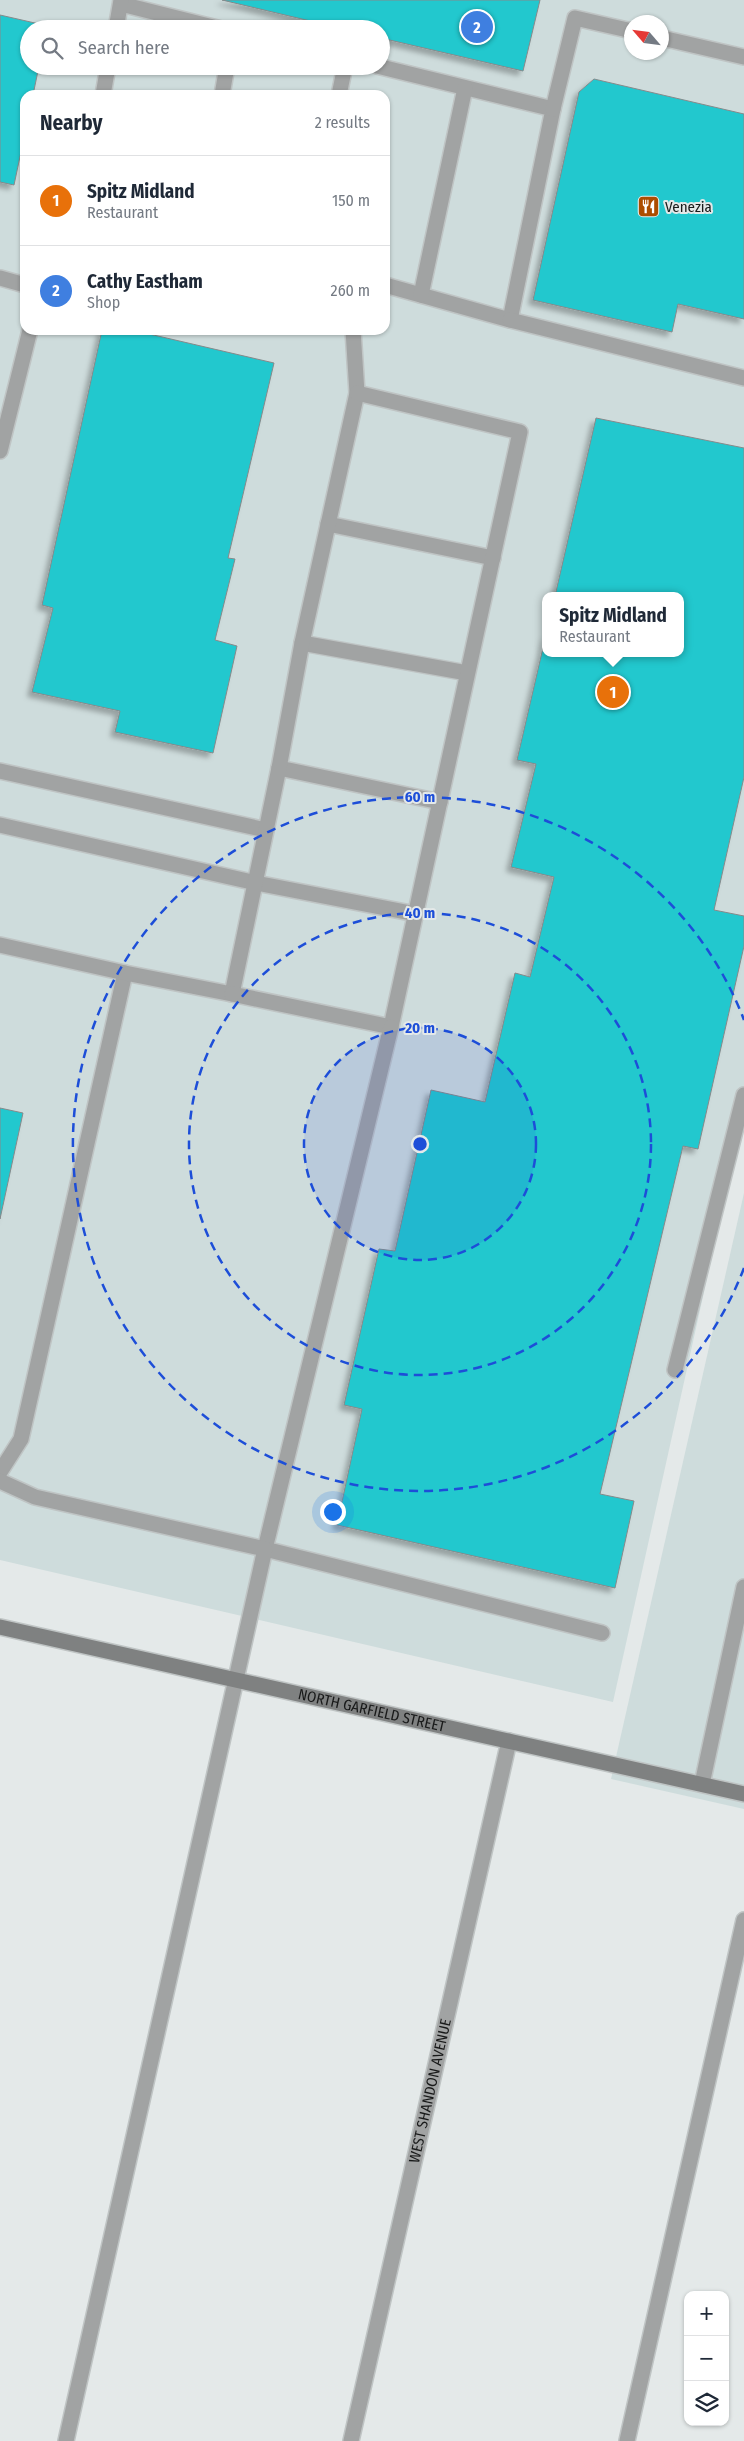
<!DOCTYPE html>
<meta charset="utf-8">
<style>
body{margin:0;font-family:"Fira Sans Condensed",sans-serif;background:#f6f6f7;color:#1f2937}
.controls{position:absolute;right:15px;bottom:15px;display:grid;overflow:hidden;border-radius:10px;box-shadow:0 1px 4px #0004}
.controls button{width:45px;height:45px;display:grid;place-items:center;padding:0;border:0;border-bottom:1px solid #e0e1e3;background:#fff;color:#1f2937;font:25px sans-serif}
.compass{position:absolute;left:624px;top:15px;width:45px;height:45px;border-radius:50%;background:#fff;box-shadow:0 1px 4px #0004;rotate:298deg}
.you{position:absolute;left:332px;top:1511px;width:18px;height:18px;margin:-12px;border:4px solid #fff;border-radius:50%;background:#1a73e8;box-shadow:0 0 0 8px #1a73e833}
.badge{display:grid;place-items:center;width:32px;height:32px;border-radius:50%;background:#ac4d00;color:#fff;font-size:16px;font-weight:700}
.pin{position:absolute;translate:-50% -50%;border:2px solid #fff;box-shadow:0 1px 5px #0006}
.popup{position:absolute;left:542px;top:592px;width:142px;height:65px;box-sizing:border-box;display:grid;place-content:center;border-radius:10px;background:#fff;filter:drop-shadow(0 1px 4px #0005);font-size:16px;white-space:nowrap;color:#747a83}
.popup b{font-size:19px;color:#1f2937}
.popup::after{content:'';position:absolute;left:50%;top:100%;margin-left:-10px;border:10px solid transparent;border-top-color:#fff}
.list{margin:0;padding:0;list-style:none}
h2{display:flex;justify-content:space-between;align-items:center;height:65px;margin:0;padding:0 20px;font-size:21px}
h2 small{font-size:16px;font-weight:400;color:#747a83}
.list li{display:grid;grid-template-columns:32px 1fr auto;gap:15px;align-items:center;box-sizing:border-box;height:90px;padding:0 20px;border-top:1px solid #e0e1e3}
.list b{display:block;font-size:19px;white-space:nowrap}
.list p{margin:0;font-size:16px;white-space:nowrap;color:#747a83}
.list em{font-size:16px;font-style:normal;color:#747a83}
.icon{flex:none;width:28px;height:28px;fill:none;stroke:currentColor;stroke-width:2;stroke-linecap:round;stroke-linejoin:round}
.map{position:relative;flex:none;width:744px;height:2441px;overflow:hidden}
.search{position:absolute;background:#fff;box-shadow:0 1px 4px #0004;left:20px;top:20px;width:370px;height:55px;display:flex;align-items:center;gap:12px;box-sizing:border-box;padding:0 18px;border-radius:28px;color:#747a83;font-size:19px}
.panel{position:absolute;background:#fff;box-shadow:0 1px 4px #0004;left:20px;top:90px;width:370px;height:245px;border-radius:15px}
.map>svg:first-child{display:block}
</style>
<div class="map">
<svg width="744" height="2441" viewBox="0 0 744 2441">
<defs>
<filter id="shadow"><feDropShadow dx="-4.5" dy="4.5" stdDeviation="2.5" flood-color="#0004"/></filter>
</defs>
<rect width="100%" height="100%" fill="#e4e9e9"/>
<g fill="#cedcdc" fill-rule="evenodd">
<path d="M0 0H744V1112L613 1702 0 1560ZM632 22H662V52H632ZM29 29H381V66H29ZM25 95H385V330H25ZM546 596H680V653H546Z"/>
<polygon points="744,1193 744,1809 611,1779"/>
</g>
<g fill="#20c8ce" stroke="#868a8b" filter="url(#shadow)">
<polygon points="222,0 540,0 523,71 381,38 381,29 344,29"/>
<polygon points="0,15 48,26 48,29 29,29 29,66 39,66 33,95 25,95 25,133 14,185 0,182"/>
<polygon points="594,79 744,114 744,319 678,304 672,332 533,300 579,92"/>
<polygon points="102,330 132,330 274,363 228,558 235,559 215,640 237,646 213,753 115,732 120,711 32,692 53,608 42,605"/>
<polygon points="596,418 744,448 744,777 714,910 744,916 744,946 698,1149 683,1146 600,1494 634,1501 615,1588 337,1525 362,1409 344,1405 379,1249 395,1251 431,1090 485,1102 515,973 530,977 554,877 511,867 536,764 517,760 546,635 546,653 680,653 680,596 555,596"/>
<polygon points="0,1108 23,1113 0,1219"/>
</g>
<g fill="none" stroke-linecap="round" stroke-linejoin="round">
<defs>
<g id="service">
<polyline points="121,4 221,29"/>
<polyline points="116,29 121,0"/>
<polyline points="662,38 744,57"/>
<polyline points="377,66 553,109 510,320 385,285"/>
<polyline points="103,95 108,66"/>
<polyline points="222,95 227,66"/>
<polyline points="339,95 345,66"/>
<polyline points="553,109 575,18 632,31"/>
<polyline points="0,278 25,285"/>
<polyline points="421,295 465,88"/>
<polyline points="510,320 744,378"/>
<polyline points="0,451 30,330"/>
<polyline points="328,524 493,558"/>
<polyline points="302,643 467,673"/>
<polyline points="279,768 440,802"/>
<polyline points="0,771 266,830"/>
<polyline points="0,825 256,883 416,914"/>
<polyline points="0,945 125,973 21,1439 0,1472"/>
<polyline points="125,973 232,994 279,768 302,643 357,393 353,330"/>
<polyline points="232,994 391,1027 520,432 357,393"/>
<polyline points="391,1027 265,1549 602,1633"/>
<polyline points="675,1370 744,1095"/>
<polyline points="0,1481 35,1497 265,1549 66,2441"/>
<polyline points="702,1784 744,1587"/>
<polyline points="627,2441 744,1920"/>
</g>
<g id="tertiary">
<path id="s1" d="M351 2441 509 1741"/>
</g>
<g id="secondary">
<path id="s2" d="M0 1627 744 1794"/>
</g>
</defs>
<use href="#service" stroke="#bfc4c4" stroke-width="18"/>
<use href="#tertiary" stroke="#bfc4c4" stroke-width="18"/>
<use href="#secondary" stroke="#bfc4c4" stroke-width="18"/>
<use href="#service" stroke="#a1a3a3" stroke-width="15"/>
<use href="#tertiary" stroke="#a1a3a3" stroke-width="15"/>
<use href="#secondary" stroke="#7f8181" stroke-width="15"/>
</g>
<circle cx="420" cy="1144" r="116" fill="#1d4ed8" fill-opacity=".12"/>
<g fill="none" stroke="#1d4ed8" stroke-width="2.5" stroke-dasharray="9 6">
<circle cx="420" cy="1144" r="116"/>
<circle cx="420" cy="1144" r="231"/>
<path d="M744 1268A347 347 0 1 1 744 1020"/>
</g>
<defs>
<symbol id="restaurant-square" viewBox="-11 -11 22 22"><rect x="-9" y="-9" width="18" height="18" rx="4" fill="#ac4d00" stroke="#e4e9e9"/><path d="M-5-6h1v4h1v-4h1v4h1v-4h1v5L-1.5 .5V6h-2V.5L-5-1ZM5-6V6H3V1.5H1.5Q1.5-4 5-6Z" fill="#fff"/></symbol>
</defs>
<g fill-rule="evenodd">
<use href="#restaurant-square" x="636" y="194" width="25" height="25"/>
</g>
<g text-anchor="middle" stroke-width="4" stroke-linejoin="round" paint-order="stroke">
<g font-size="15" fill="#191a1a" stroke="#e4e9e9" text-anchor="start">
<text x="665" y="212">Venezia</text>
</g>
<g font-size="15" fill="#191a1a" stroke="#e4e9e9">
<text dy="5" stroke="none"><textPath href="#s2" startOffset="381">NORTH GARFIELD STREET</textPath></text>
<text dy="5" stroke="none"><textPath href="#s1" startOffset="359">WEST SHANDON AVENUE</textPath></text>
</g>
</g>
<circle cx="420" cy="1144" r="8" fill="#1d4ed8" stroke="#e4e9e9" stroke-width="2.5"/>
<g font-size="15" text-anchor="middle" font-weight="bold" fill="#1d4ed8" stroke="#e4e9e9" stroke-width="4" stroke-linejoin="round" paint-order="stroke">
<text x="420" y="802">60 m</text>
<text x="420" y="918">40 m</text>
<text x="420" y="1033">20 m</text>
</g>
</svg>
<div class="controls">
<button>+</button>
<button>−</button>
<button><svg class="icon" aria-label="layers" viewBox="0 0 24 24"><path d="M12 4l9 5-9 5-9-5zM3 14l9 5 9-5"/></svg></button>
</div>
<svg class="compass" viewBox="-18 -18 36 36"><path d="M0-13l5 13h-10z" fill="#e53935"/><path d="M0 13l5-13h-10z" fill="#747a83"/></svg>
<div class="you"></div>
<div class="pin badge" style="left:613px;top:692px;background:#e8710a">1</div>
<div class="popup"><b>Spitz Midland</b>Restaurant</div>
<div class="pin badge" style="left:477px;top:27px;background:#3f7fe0">2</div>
<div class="search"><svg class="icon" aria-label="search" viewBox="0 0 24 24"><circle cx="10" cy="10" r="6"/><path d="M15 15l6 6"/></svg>Search here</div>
<section class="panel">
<h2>Nearby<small>2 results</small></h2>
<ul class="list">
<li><span class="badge" style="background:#e8710a">1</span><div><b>Spitz Midland</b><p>Restaurant</p></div><em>150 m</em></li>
<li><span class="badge" style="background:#3f7fe0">2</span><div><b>Cathy Eastham</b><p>Shop</p></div><em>260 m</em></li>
</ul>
</section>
</div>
